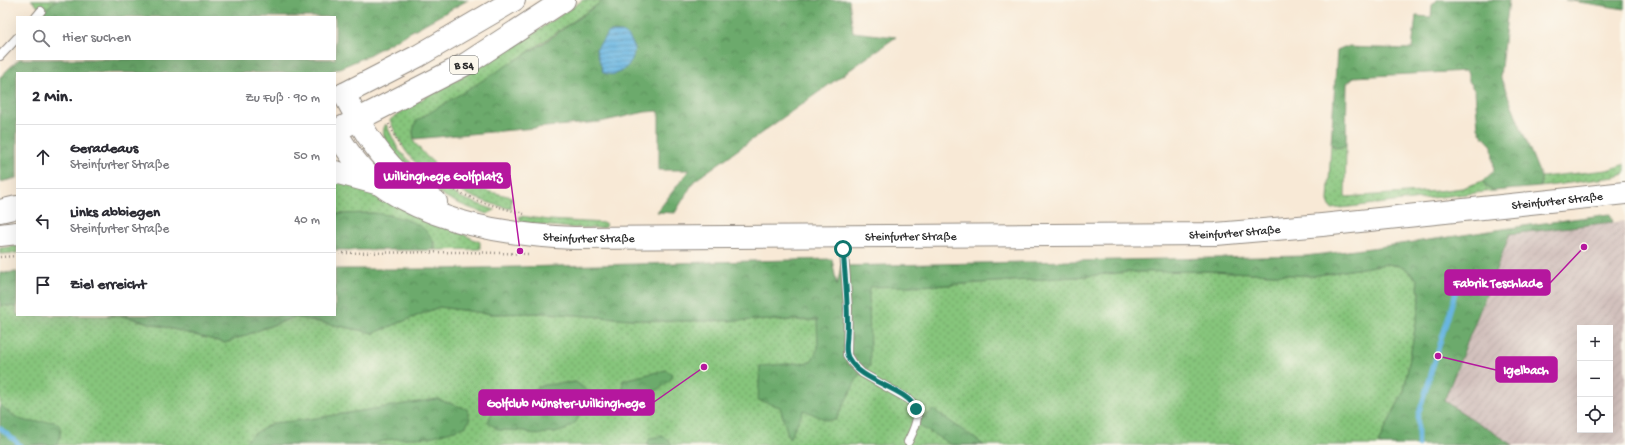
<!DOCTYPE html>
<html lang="de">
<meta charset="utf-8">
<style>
body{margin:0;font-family:"Gochi Hand",sans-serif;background:#f7f7f7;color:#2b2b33}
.controls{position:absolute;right:12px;bottom:12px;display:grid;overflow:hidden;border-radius:0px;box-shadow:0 4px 16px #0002}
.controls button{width:36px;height:36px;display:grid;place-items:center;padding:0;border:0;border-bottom:1px solid #e1e1e2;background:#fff;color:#2b2b33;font:20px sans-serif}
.stop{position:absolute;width:12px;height:12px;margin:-9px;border:3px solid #0f766e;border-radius:50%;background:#fff}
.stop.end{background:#0f766e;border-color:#fff;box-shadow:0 1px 4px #0008}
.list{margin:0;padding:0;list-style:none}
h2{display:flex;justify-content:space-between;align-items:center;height:52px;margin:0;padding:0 16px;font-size:17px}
h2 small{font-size:13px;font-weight:400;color:#7c7c81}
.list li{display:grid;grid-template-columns:26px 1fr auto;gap:12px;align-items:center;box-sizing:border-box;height:64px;padding:0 16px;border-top:1px solid #e1e1e2}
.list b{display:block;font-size:15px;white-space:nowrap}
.list p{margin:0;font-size:13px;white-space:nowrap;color:#7c7c81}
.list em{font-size:13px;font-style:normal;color:#7c7c81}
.icon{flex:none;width:22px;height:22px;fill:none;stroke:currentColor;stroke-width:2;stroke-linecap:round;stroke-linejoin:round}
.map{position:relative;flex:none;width:1625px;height:445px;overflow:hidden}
.search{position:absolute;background:#fff;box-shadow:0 4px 16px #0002;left:16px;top:16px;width:320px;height:44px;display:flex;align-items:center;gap:10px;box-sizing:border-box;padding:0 14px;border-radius:0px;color:#7c7c81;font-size:15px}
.panel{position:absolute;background:#fff;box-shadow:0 4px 16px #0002;left:16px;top:72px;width:320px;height:244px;border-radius:0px}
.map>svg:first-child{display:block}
</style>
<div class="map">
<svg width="1625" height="445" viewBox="0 0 1625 445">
<defs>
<pattern id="industrial-furrows" width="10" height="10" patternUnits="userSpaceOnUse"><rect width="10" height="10" fill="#d1c0bc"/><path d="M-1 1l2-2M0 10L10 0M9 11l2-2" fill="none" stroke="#b4a5a2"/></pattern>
<pattern id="grass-dots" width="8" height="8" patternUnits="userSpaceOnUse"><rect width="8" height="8" fill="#86c57c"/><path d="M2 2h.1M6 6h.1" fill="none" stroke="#6ea066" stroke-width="1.8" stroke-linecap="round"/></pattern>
<pattern id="forest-crowns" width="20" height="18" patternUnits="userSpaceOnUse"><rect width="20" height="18" fill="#6caa6c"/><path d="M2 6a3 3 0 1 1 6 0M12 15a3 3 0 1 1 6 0" fill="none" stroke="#598b59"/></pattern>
<pattern id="water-rules" width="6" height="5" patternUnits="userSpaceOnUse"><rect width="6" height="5" fill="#68b5e1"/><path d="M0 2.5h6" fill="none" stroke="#5693b7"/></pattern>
</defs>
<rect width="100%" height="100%" fill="#fbf7ec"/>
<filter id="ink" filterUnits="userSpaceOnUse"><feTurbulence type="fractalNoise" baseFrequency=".025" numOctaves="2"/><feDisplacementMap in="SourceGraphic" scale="8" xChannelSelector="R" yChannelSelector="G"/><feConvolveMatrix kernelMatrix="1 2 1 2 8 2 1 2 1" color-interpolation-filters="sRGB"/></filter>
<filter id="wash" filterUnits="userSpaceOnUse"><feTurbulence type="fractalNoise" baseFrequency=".012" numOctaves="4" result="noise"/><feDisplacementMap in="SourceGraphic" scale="16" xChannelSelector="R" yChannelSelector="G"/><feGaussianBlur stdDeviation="0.9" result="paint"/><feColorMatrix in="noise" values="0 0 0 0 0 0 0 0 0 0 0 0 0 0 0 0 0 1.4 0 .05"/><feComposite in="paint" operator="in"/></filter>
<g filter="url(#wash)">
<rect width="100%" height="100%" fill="#f8e9d6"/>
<path fill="url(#industrial-furrows)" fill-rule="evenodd" d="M1625 221V445H1513L1443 401 1510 234ZM1580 328H1610V430H1580Z"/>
<g fill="url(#grass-dots)" stroke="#587854">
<polygon points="31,0 56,0 43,12"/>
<path d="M583 0H604L413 131 414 142 426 156 442 170 482 190 512 197 511 209C477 201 425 181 405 150 399 141 394 130 390 120L403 110 512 48Z"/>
<path d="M386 124 398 149 415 167 444 188 462 198 495 210 487 214C472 209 455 203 441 194 426 184 371 145 386 124Z"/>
<polygon points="1331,144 1335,148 1346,145 1345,197 1437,191 1462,188 1483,181 1486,187 1494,191 1331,209 1328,201"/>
<polygon points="1625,164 1625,174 1615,177 1540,187 1541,177 1607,170"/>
<polygon points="335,179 349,182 480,242 480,249 435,250 435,243 374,213 335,214"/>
<polygon points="521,216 549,220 605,223 606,225 605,228 571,228 522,223 519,217"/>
<polygon points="17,246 17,253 0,254 0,248"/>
<polygon points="1387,264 1404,267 1417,279 1420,300 1404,391 1378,443 1382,445 0,445 0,305 17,307 17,315 123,316 225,343 294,317 374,333 439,307 491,314 547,313 659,321 817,320 837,287 948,285 1076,277 1128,272 1211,271 1313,276"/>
</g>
<g fill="url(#forest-crowns)" stroke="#4c6a4c">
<polygon points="31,0 43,12 56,0 468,0 363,58 328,73 17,73 17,178 0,182 0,77 19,59 335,59 335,17 48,17"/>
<polygon points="604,0 849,0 853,32 896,37 694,181 675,213 657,212 689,170 659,170 659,111 645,112 600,122 414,139 413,131 416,121 542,44"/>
<polygon points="1437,0 1509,0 1500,76 1541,177 1540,187 1494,191 1486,187 1483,181 1494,171 1492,146 1481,134 1478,127 1475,91 1468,81 1468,74 1466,71 1354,77 1347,83 1346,145 1338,148 1331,144 1337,50 1344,47 1412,49 1416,16 1431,17 1432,5"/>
<polygon points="1565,0 1625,0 1625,9"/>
<path d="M374 213C397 216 433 222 435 250H335V214Z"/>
<path d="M1610 214 1613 222 1510 234 1444 401 1513 445H1382L1378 443 1404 391 1420 300 1417 279 1404 267 1387 264 1313 276 1211 271 1128 272 1076 277 948 285 869 287 870 366 859 375 836 420H826L804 410 789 439 780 407 758 400 760 366 811 362 818 348 817 320 659 321 547 313 491 314 439 307 374 333 294 317 225 343 123 316 107 315H335V269H439L832 259 837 286 841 266 1305 256C1407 245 1508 227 1610 214Z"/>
<polygon points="17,272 17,307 0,305 0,273"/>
<path d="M666 370 672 374 671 379C661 389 648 398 633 399L623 392V380Z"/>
<polygon points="576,382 589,392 580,407 581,411 576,422 565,430 555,433 549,432 538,435 524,431 498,430 488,422 492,412 525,393 544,385"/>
<polygon points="437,399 467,409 470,419 465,427 430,437 393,439 365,445 242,445 252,435 273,423 303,420"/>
<path d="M0 404C6 411 17 419 26 421 46 425 68 411 58 445H0Z"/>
<polygon points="934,410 984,445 952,445 914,423"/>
<polygon points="663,436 670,441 671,445 647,445 650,438"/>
</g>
<path fill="url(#water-rules)" stroke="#4a7086" d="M609 32H622C652 50 619 84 603 72L596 49Z"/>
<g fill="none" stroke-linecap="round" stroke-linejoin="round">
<g stroke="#68b5e1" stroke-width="4.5">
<polyline points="0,428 20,445"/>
<polyline points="1418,445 1418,416 1460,278"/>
</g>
</g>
</g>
<g filter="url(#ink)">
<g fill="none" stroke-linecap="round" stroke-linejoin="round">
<defs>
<g id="service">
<polyline points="36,17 41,11"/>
<polyline points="0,56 17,38"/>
<path d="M843 238 848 308 847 355 852 363 862 373 908 399C924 412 915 427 908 442"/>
</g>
<g id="secondary">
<path d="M344 94C359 123 375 151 399 174 410 184 423 192 436 202"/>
<path id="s1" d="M335 130C345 148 358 167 374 180 427 222 508 235 574 238L1216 234 1322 225 1625 193"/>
</g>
<g id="primary">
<polyline points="335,131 357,120"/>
<polyline points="335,172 380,184"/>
<polyline points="0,211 17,207"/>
<polyline points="0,235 17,233"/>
</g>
<g id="trunk">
<polyline points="344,94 418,56 514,0"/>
<polyline points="357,120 466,64 564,0"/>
</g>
</defs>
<use href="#service" stroke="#928a80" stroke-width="10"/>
<use href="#secondary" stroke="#928a80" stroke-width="24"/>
<use href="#primary" stroke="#928a80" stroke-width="24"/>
<use href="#trunk" stroke="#928a80" stroke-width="24"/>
<g stroke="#928a80" stroke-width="2.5" stroke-dasharray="1 3" stroke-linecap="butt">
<polyline points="389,124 401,148"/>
<polyline points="448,187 478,201 524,214"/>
<polyline points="335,253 466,252 530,254"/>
<polyline points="0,257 17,256"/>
</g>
<use href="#service" stroke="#fff" stroke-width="8"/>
<use href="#secondary" stroke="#fff" stroke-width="22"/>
<use href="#primary" stroke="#fff" stroke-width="22"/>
<use href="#trunk" stroke="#fff" stroke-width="22"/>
</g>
</g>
<g fill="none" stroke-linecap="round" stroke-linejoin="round" filter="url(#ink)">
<path stroke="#0f766e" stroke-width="5" d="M843 249C845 278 849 306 847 335 847 342 844 352 849 359 862 383 906 387 916 409"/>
</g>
<g text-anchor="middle" stroke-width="4" stroke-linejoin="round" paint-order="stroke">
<rect fill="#fbf7ec" stroke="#696865" stroke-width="1" x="450" y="56" width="28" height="18" rx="3"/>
<g font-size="11" font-weight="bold" fill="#2b2b2b">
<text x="464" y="69">B 54</text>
</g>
<g font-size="12" fill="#2b2b2b" stroke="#fbf7ec">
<text dy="4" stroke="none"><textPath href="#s1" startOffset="1260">Steinfurter Straße</textPath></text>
<text dy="4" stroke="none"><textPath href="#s1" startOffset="936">Steinfurter Straße</textPath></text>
<text dy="4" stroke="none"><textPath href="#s1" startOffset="290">Steinfurter Straße</textPath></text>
<text dy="4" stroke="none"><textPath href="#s1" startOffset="612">Steinfurter Straße</textPath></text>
</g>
</g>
<path fill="none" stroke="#b5179e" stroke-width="1.5" d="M520 251L510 175M1584 247L1550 283M1438 356L1496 370M704 367L654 402"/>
<g fill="#b5179e" stroke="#fbf7ec" stroke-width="1.5">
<circle cx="520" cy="251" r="4"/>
<circle cx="1584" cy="247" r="4"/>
<circle cx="1438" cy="356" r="4"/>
<circle cx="704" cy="367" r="4"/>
</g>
<g fill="#b5179e" stroke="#b5179e" stroke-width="1.5">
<rect x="375" y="163" width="135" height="25" rx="4"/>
<rect x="1445" y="270" width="105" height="25" rx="4"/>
<rect x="1496" y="357" width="61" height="25" rx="4"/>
<rect x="479" y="390" width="175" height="25" rx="4"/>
</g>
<g font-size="13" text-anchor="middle" font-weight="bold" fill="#fff">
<text x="443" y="180">Wilkinghege Golfplatz</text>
<text x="1498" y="287">Fabrik Teschlade</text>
<text x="1526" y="374">Igelbach</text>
<text x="566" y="407">Golfclub Münster-Wilkinghege</text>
</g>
</svg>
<div class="controls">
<button>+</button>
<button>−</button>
<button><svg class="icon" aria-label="locate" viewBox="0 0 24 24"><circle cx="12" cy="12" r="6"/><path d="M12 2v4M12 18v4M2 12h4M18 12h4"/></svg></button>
</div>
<div class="stop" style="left:843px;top:249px"></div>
<div class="stop end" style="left:916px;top:409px"></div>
<div class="search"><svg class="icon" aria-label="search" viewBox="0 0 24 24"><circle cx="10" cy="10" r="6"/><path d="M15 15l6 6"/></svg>Hier suchen</div>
<section class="panel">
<h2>2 Min.<small>Zu Fuß · 90 m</small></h2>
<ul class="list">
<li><svg class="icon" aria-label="ahead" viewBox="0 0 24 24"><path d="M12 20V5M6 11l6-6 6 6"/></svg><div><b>Geradeaus</b><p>Steinfurter Straße</p></div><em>50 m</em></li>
<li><svg class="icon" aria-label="left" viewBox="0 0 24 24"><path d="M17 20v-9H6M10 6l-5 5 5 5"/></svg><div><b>Links abbiegen</b><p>Steinfurter Straße</p></div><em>40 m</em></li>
<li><svg class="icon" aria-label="arrive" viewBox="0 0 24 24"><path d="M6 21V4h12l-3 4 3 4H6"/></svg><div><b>Ziel erreicht</b></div></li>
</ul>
</section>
</div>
